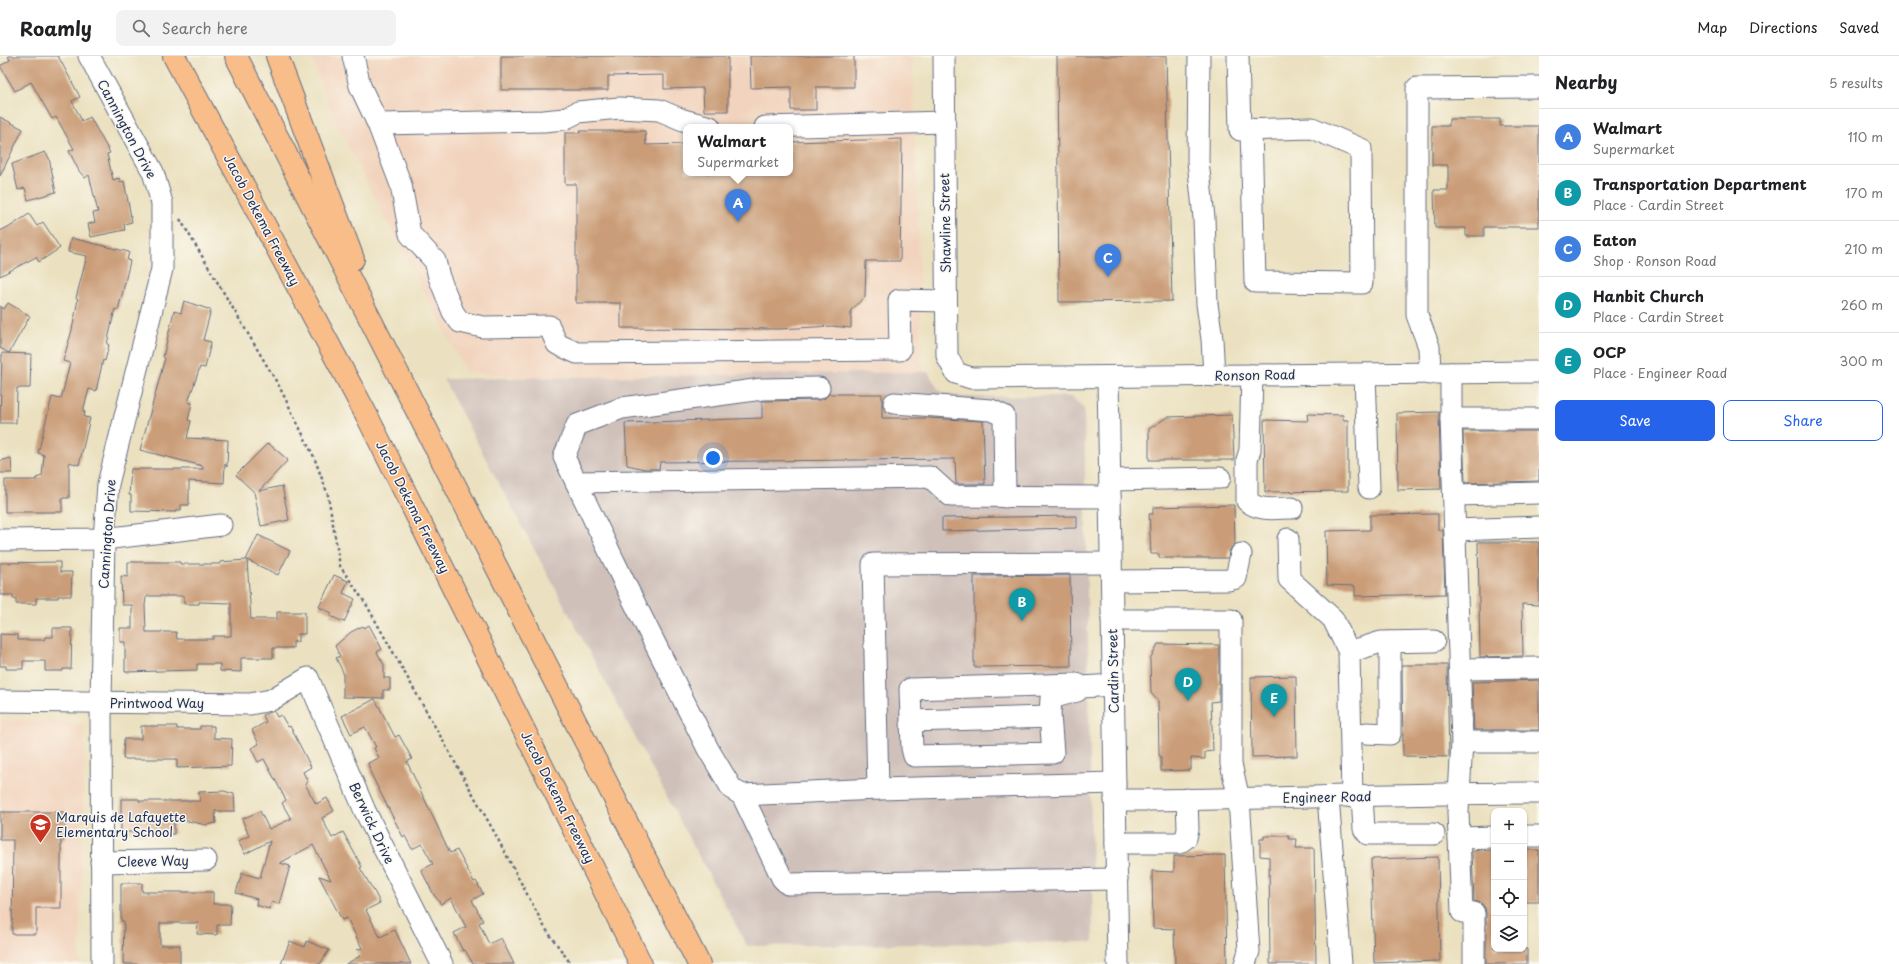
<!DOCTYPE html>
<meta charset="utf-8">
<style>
body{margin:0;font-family:"Playpen Sans",sans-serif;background:#f2f2f2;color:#202124}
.controls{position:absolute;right:12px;bottom:12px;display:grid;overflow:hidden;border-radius:8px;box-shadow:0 1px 3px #0004}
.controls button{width:36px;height:36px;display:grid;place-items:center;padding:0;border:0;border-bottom:1px solid #e0e0e0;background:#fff;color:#202124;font:20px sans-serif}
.you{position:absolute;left:713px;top:402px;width:14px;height:14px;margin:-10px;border:3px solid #fff;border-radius:50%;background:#1a73e8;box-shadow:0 0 0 6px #1a73e833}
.badge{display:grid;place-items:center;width:26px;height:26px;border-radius:50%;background:#2563eb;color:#fff;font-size:13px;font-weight:700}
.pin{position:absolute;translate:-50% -33px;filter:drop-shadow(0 1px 2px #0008)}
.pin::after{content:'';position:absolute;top:21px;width:14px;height:12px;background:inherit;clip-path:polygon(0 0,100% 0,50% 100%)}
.popup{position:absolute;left:683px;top:68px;width:110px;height:52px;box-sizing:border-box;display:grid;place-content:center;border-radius:8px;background:#fff;filter:drop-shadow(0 1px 3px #0005);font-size:13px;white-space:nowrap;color:#757577}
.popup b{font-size:15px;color:#202124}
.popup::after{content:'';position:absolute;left:50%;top:100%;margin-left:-8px;border:8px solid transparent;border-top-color:#fff}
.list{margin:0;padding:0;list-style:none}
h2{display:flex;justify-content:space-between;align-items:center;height:52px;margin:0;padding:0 16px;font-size:17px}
h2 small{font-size:13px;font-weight:400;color:#757577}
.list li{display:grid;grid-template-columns:26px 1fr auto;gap:12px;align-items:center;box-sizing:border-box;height:56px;padding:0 16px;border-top:1px solid #e0e0e0}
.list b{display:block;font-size:15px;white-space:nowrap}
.list p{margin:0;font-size:13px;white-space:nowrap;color:#757577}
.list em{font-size:13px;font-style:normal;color:#757577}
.actions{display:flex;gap:8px;padding:12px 16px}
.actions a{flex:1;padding:9px 0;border:1px solid #2563eb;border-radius:8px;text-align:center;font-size:14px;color:#2563eb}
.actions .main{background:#2563eb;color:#fff}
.icon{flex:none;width:22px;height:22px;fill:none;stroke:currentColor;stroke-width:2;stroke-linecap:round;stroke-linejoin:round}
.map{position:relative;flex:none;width:1539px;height:908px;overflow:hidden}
header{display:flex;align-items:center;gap:24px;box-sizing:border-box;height:56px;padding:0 20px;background:#fff;border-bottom:1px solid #e0e0e0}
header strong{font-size:19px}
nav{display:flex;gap:22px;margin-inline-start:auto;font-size:14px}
.search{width:280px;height:36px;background:#f2f2f2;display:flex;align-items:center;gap:10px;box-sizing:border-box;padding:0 14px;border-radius:8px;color:#757577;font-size:15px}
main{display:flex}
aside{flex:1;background:#fff}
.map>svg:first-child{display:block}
</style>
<header>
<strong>Roamly</strong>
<div class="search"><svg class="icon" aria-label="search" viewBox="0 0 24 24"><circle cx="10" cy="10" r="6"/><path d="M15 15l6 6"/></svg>Search here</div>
<nav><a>Map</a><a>Directions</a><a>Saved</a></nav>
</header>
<main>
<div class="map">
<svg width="1539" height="908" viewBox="0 0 1539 908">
<rect width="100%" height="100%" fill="#fbf7ec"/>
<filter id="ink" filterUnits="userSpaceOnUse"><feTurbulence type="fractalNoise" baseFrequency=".025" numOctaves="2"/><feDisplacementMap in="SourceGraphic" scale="8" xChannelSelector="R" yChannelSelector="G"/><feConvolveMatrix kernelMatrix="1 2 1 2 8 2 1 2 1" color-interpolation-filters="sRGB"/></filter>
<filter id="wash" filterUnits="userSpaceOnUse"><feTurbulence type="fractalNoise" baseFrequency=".012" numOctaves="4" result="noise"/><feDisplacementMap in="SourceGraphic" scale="16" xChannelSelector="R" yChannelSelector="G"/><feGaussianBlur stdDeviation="0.9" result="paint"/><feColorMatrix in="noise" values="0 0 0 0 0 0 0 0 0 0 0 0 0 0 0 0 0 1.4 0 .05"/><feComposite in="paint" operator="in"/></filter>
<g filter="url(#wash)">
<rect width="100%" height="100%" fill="#ebe1c0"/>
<g fill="#f2d4be" fill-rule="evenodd">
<path d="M311 0H913L922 316 530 322 466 316 334 63ZM686 71H790V117H686Z"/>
<polygon points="0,664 85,668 79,908 0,908"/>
</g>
<polygon fill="#cfc0ba" points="928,316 938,333 943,337 964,341 1064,340 1072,341 1084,352 1093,886 747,890 443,323"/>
<g id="blocks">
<g fill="#ca9d78" fill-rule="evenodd">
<polygon points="8,0 58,0 80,41 72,45 82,65 90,61 110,97 107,98 113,124 119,122 120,126 124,125 132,166 124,168 125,174 91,181 88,168 95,166 93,157 98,156 89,119 85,122 79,115 69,95 74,93 56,61 52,63 31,26 15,35 0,10 10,4"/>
<polygon points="501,0 728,0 728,55 704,55 703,32 664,33 664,19 608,20 608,34 501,34"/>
<polygon points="750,0 854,0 854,31 816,31 816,54 791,54 791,31 751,32"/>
<polygon points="1057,0 1166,0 1172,245 1059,246"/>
<polygon points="0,61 23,73 0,120"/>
<polygon points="1449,63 1500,63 1500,70 1539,70 1539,171 1484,171 1484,180 1466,180 1466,172 1435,172 1434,134 1448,134 1448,109 1432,109 1432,70 1449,70"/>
<polygon points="580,75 645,75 646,89 686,88 686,117 790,117 790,86 902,83 900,205 866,205 865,241 851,254 851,272 832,270 780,273 621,272 621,247 576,247 576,128 565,128 565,77 580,77"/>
<polygon points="45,96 49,102 56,136 28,144 25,132 18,134 12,108"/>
<polygon points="29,158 37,170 43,166 60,192 39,206 36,201 0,220 0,175 8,171 8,172"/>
<polygon points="71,182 129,196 127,204 130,205 122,239 118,254 115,253 107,288 109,289 105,305 103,304 96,335 89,333 83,355 85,356 84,361 90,362 79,409 69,406 69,442 62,442 62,456 5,456 5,424 36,424 36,422 42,420 44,399 38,397 52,341 61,343 70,307 63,305 72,274 78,243 76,242 87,200 68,196"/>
<polygon points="184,245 211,254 203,284 211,286 205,312 200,311 188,346 192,347 188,364 191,365 187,382 228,384 227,411 225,408 224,427 189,425 189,449 181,449 181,454 176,454 176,456 131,455 131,439 129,439 131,413 203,413 203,410 140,394 165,302 163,301 174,255 181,257"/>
<polygon points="8,247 30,260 9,297 0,292 0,250 4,253"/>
<polygon points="2,297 31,298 30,332 17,332 16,367 0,367"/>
<polygon points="829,338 882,338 882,362 929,362 983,365 985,428 956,428 955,403 660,406 659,413 645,413 627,409 625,367 762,362 762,345 819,344 825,342"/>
<polygon points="1439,356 1441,433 1398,434 1397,357"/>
<polygon points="1307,358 1343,359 1343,364 1348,364 1348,435 1265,436 1264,364 1308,365"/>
<polygon points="1232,359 1234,404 1149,404 1149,373 1167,361"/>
<polygon points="1463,375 1539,375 1539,425 1465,427"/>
<polygon points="268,387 288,404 259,435 282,430 289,464 261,470 254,436 236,419"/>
<polygon points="11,402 12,417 0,417 0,405"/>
<polygon points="1234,449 1235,488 1229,495 1228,502 1159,502 1159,498 1151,498 1149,458 1153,458 1153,451"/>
<polygon points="1438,458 1438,474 1443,474 1445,538 1355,540 1355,530 1327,529 1326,475 1370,474 1370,459"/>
<polygon points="1077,460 1077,472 942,475 942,462"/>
<path d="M258 479 290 495 278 519 247 504 251 563H277V556H305V578H298V586H293V592H273V602H241V616L220 615V608H197V614L125 616V586H120V572H132V549H122L121 520 128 521V506H180V508H220V506L246 504ZM148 540H184V548H199V546L231 547V580H213V583H177L176 576H146L145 549 146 542Z"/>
<polygon points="1478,486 1539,486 1539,549 1522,548 1523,600 1480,601"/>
<polygon points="60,506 60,516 72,516 71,540 58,540 58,542 36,542 36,548 16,548 16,543 13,543 13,539 0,539 0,507"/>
<polygon points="334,519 348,525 343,537 355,543 344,566 330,560 332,557 319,551"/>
<polygon points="1070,519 1071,610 974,611 974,520"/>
<polygon points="369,569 382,593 377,596 384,609 384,622 390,622 390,634 383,634 383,642 343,641 343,616 336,602 340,600 335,590 351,576 363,570 364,572"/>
<polygon points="53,572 72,572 71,613 63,613 63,615 45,615 45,605 23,605 23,613 6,613 6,610 0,610 0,578 18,579 18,584 44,584 45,581 53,581"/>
<polygon points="1158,588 1219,589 1219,645 1211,646 1213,695 1205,696 1205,703 1191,702 1191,714 1161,715 1161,700 1159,700 1158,645 1151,637 1150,603"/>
<polygon points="1402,609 1447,609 1449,701 1403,700"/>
<polygon points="1296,620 1297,700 1252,701 1251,621"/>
<polygon points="1539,624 1539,674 1474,674 1472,626"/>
<polygon points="375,643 395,681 399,679 410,699 412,703 407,706 450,797 457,794 474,826 476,825 483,838 472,844 483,865 479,867 489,888 501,882 514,908 473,908 465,894 463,895 454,877 466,871 451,842 441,848 434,839 421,814 433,808 422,788 412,793 405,780 403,781 371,718 368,707 379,702 374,692 376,691 365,671 351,678 342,660"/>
<polygon points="274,655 277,661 281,659 288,671 290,670 311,711 303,716 308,726 305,728 316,748 327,742 334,755 322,762 332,782 343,776 362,811 360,812 375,837 380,847 366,854 380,881 395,874 411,908 346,908 360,900 357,894 362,892 347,862 342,864 319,820 331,824 313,789 280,807 290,810 279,848 272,846 269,853 256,849 257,843 236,837 242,817 260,822 270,785 245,798 238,785 249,780 242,763 260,755 269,773 291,763 282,747 286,744 264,703 258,706 251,692 259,688 252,674 266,666 263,659"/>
<polygon points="141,670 177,670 177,673 200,673 200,670 214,670 214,682 232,683 231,710 177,712 177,703 123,703 124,683 141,683"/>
<polygon points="224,735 234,738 235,755 215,755 216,767 206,769 188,765 174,765 174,778 136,779 136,776 121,776 121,743 139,743 139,745 200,745 199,736"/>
<polygon points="0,756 65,756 65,784 61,784 61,852 36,852 36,878 12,878 13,784 0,784"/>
<polygon points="1264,780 1289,780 1289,783 1297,783 1296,792 1314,792 1316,908 1270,908 1269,801 1260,800 1260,783 1264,783"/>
<polygon points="1494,794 1494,893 1527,893 1527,908 1486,908 1486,857 1485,852 1481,847 1474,845 1472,795"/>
<rect x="1524" y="794" width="15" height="52"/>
<polygon points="1225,799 1227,908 1175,908 1174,873 1153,872 1152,815 1174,816 1174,800"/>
<polygon points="1438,801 1440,905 1374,907 1371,803"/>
<polygon points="121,827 142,827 142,836 213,836 213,848 231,848 230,869 217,869 217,879 197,878 198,867 160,867 160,889 180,889 180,908 125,908 123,906 124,865 121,865"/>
<polygon points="290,885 305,891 307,885 329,894 320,908 281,908"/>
</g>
</g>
</g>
<g filter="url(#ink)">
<use href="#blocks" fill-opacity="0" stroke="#646d80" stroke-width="1"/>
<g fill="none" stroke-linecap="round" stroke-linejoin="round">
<defs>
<g id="minor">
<polyline points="89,0 153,116 162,147 162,213 108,428 104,483 101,647 102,908"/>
<polyline points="353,0 360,30 378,68 401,129 410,178 435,205 439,221 453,256 460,266 483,271 549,270 557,288 577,297 900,294 899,244 946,245"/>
<polyline points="944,0 947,300 956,317 971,322 1539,316"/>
<polyline points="1199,0 1198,105 1204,162 1207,248 1212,283 1214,320"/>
<polyline points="1238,0 1240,74 1312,72 1361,93 1362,227 1255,226 1251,73"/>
<polyline points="378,68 544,65 564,63 578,56 619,52 659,54 683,64 710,71"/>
<polyline points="765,71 944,66"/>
<polyline points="1451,317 1451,363"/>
<polyline points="1365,318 1369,432"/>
<polyline points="1430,318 1429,291 1417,259 1417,32 1539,31"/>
<path d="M1252 319 1250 394 1247 404V445C1260 456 1276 452 1292 452"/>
<polyline points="1108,321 1118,908"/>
<polyline points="819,332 762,333 622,352 577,369 564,401 576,426 930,421 951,440 1110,441"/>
<polyline points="894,347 991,354 1004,360 1005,441"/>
<polyline points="1110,424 1220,422"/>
<polyline points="576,426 627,532 708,693 732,733 742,739 878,733"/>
<polyline points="1454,439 1539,437"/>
<polyline points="1455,474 1539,471"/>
<polyline points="1288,483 1289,523 1333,563 1349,596 1352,741"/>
<polyline points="0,484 104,483 221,469"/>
<polyline points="1111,507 873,508 878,733 1115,727"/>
<polyline points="1112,525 1228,524 1236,522 1241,498"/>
<polyline points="1112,564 1231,564 1231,708 1239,743 1249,895 1245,908"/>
<polyline points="1349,596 1381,586 1434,585"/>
<polyline points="1460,613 1539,612"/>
<polyline points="1082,631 1077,635 1051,642 1050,659 1053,697 914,700 912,692 910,633 1077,628 1082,631 1113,629"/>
<polyline points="0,645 250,648 271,644 308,622 365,755 442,908"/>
<polyline points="911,665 1050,661"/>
<polyline points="1366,677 1390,678 1390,586"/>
<polyline points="1462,686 1539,686"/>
<polyline points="742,739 782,822 788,828 1117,823"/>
<polyline points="1328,741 1341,908"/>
<polyline points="1362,741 1364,773 1368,778 1434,778"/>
<path d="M1115 744C1257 744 1398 737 1539 737"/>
<polyline points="1524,780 1539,780"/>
<polyline points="1459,782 1494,781"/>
<polyline points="1116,787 1179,787 1186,782 1188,773 1187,743"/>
<polyline points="101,806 206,804"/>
<polyline points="1474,908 1474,857 1462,856 1458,756 1462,686 1451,363 1539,363"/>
</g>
<g id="highway">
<polyline points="174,0 366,358 641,908"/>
<polyline points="236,0 699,908"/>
<polyline points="277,0 353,203"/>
</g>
</defs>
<use href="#minor" stroke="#646d80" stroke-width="23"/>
<use href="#highway" stroke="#646d80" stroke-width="24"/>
<polyline stroke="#646d80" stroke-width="2.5" stroke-dasharray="3 3" stroke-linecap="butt" points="180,163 279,330 314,401 328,439 340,510 366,548 492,772 545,872 571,908"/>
<use href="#minor" stroke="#fff" stroke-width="21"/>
<use href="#highway" stroke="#f8bd89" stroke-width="22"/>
</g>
</g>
<defs>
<symbol id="school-pin" viewBox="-11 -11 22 30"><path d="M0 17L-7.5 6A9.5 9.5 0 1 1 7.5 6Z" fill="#c8321e" stroke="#fbf7ec"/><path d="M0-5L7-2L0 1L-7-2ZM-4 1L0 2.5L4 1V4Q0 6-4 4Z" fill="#fff"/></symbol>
</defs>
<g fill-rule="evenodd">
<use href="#school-pin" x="28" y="756" width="25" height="34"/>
</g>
<g text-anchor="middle" stroke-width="3" stroke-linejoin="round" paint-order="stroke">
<g font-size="13" fill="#1b2f5e" stroke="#fbf7ec">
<text transform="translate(127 73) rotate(62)" y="5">Cannington Drive</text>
<text transform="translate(262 164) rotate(62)" y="5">Jacob Dekema Freeway</text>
<text transform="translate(945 167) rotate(-91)" y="5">Shawline Street</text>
<text transform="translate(1255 319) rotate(-1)" y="5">Ronson Road</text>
<text transform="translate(413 451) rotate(63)" y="5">Jacob Dekema Freeway</text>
<text transform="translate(107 478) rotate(-86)" y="5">Cannington Drive</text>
<text transform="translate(1113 615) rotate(-91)" y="5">Cardin Street</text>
<text x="157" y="652">Printwood Way</text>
<text transform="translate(558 741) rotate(63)" y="5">Jacob Dekema Freeway</text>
<text transform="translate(1327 741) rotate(-1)" y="5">Engineer Road</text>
<text transform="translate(372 767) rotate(65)" y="5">Berwick Drive</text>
<text transform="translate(153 805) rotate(-1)" y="5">Cleeve Way</text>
</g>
<g font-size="13" fill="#1b2f5e" stroke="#fbf7ec" text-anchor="start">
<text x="56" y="766">Marquis de Lafayette<tspan x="56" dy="15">Elementary School</tspan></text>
</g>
</g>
</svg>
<div class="controls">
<button>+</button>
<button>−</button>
<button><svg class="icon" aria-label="locate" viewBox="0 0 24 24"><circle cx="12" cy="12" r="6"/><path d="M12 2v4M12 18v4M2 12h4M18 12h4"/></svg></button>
<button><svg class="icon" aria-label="layers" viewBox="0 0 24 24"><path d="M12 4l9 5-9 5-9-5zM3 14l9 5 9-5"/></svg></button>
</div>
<div class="you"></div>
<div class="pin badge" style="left:738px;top:166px;background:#3f7fe0">A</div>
<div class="popup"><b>Walmart</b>Supermarket</div>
<div class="pin badge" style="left:1022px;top:565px;background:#0f9aa8">B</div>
<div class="pin badge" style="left:1108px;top:221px;background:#3f7fe0">C</div>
<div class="pin badge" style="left:1188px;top:645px;background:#0f9aa8">D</div>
<div class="pin badge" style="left:1274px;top:661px;background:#0f9aa8">E</div>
</div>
<aside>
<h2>Nearby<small>5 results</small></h2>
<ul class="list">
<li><span class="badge" style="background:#3f7fe0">A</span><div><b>Walmart</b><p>Supermarket</p></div><em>110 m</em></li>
<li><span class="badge" style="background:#0f9aa8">B</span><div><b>Transportation Department</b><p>Place · Cardin Street</p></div><em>170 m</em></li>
<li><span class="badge" style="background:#3f7fe0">C</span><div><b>Eaton</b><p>Shop · Ronson Road</p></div><em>210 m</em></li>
<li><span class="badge" style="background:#0f9aa8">D</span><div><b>Hanbit Church</b><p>Place · Cardin Street</p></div><em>260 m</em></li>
<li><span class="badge" style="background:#0f9aa8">E</span><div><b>OCP</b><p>Place · Engineer Road</p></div><em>300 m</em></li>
</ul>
<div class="actions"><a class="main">Save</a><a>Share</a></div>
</aside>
</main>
